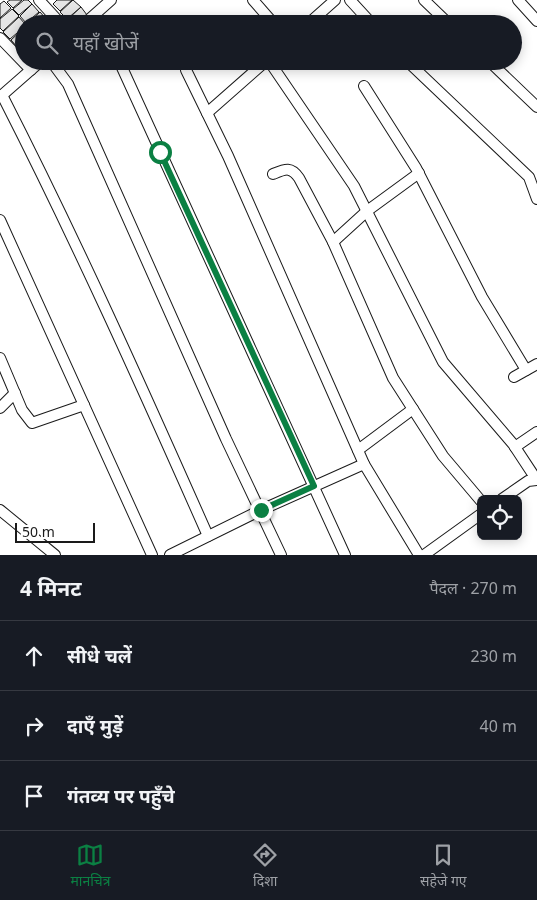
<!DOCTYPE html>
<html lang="hi">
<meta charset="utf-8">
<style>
body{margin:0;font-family:"Noto Sans","Noto Sans Devanagari",sans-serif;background:#242831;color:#f1f3f6}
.controls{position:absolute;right:15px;bottom:15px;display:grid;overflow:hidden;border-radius:8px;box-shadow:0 2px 12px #0003}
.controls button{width:45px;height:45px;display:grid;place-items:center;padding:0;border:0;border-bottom:1px solid #363941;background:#171b24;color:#f1f3f6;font:25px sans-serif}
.scale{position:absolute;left:15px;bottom:12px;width:80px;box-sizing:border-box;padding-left:5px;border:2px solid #1a1a1a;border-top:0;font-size:14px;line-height:18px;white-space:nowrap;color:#1a1a1a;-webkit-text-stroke:4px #fff;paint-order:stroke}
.stop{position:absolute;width:15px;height:15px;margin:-11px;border:4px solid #0b8043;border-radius:50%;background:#fff}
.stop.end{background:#0b8043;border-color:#fff;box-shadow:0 1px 5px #0008}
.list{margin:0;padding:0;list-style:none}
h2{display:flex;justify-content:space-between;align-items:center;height:65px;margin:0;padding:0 20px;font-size:21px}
h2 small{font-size:16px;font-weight:400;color:#9ea1a6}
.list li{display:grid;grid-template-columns:32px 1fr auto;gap:15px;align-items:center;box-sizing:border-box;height:70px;padding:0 20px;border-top:1px solid #363941}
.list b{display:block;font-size:19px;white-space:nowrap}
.list em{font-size:16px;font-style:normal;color:#9ea1a6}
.icon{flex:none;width:28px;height:28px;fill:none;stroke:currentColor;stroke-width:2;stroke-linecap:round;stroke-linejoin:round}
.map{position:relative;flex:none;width:537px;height:555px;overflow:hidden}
.search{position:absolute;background:#171b24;box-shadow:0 2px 12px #0003;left:15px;right:15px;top:15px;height:55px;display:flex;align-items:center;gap:12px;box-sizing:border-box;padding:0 18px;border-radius:28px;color:#9ea1a6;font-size:19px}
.sheet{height:275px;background:#171b24}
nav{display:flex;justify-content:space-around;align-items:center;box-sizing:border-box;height:70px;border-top:1px solid #363941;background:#171b24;font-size:14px;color:#9ea1a6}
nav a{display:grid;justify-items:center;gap:2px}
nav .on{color:#0b8043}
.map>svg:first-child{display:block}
</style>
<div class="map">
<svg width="537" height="555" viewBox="0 0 537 555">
<rect width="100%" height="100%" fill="#fff"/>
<g fill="#e6e6e6" stroke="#1a1a1a">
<polygon points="10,0 22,0 13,8 7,2"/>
<polygon points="24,0 28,0 32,4 19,15 13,9"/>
<polygon points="57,0 72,0 60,11 53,4"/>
<polygon points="73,0 81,7 67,19 60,12"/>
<polygon points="4,1 11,8 0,18 0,4"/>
<polygon points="32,4 39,12 26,23 20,16"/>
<polygon points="81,7 87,15 77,24 70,24 67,20"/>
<polygon points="12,9 19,16 3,31 0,28 0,19"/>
<polygon points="40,12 47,20 43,24 27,24"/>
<polygon points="19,17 25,24 24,27 10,39 3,32"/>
<polygon points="24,28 24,42 18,48 11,40"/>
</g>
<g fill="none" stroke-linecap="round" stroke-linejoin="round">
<defs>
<g id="minor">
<polyline points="39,0 61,24"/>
<polyline points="253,0 274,24"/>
<polyline points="350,0 372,24"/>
<polyline points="424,0 449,24"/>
<polyline points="518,0 537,21"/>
<polyline points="84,24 111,0"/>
<polyline points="308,24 335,0"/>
<polyline points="0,38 31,70"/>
<polyline points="51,61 68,84 226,439 281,555"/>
<polyline points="119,61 345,555"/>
<polyline points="269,61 354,186 443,362 513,444 536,479"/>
<polyline points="407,61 529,177 537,199"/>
<polyline points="489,61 537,107"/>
<polyline points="186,70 228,156 364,464 419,555"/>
<polyline points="364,86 416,168 482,297 526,370"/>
<path d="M2 95C76 240 142 387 208 536"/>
<polyline points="0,97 41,61"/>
<polyline points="207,113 266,61"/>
<path d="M273 174C285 169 291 166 299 178L333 242 393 378 443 456 481 501"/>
<polyline points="0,220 152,555"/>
<polyline points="333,242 367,211 419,173"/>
<polyline points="0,358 22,410 32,423 84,405"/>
<polyline points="514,377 537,364"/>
<polyline points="0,408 15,393"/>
<polyline points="515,447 537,432"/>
<polyline points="358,450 413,409"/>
<polyline points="502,499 528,481 537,480"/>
<polyline points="0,510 55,555"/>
<polyline points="170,555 261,510 364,464"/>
<polyline points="424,555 481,514"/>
</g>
</defs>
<use href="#minor" stroke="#1a1a1a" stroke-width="12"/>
<use href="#minor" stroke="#fff" stroke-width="10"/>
</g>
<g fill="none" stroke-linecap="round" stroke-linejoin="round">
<polyline stroke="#0b8043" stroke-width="6" points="160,152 314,486 261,510"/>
</g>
</svg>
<div class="controls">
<button><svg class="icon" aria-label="locate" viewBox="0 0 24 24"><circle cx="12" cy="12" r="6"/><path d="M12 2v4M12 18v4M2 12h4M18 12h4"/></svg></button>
</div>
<div class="scale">50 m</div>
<div class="stop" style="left:160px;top:152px"></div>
<div class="stop end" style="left:261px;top:510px"></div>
<div class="search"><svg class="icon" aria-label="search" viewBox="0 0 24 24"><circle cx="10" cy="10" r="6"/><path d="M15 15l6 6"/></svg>यहाँ खोजें</div>
</div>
<section class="sheet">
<h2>4 मिनट<small>पैदल · 270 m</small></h2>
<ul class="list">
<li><svg class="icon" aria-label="ahead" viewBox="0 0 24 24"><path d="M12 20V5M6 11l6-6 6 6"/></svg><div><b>सीधे चलें</b></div><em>230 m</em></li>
<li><svg class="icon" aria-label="right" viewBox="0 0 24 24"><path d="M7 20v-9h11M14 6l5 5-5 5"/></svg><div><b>दाएँ मुड़ें</b></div><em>40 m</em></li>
<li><svg class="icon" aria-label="arrive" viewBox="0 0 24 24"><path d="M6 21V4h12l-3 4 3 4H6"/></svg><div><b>गंतव्य पर पहुँचे</b></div></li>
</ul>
</section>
<nav>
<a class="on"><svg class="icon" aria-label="map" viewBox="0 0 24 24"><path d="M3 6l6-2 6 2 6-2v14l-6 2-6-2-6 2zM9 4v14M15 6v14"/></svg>मानचित्र</a>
<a><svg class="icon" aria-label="directions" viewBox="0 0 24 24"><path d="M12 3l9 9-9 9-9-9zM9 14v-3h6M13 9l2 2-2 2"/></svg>दिशा</a>
<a><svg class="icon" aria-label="saved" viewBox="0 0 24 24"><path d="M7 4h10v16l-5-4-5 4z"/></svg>सहेजे गए</a>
</nav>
